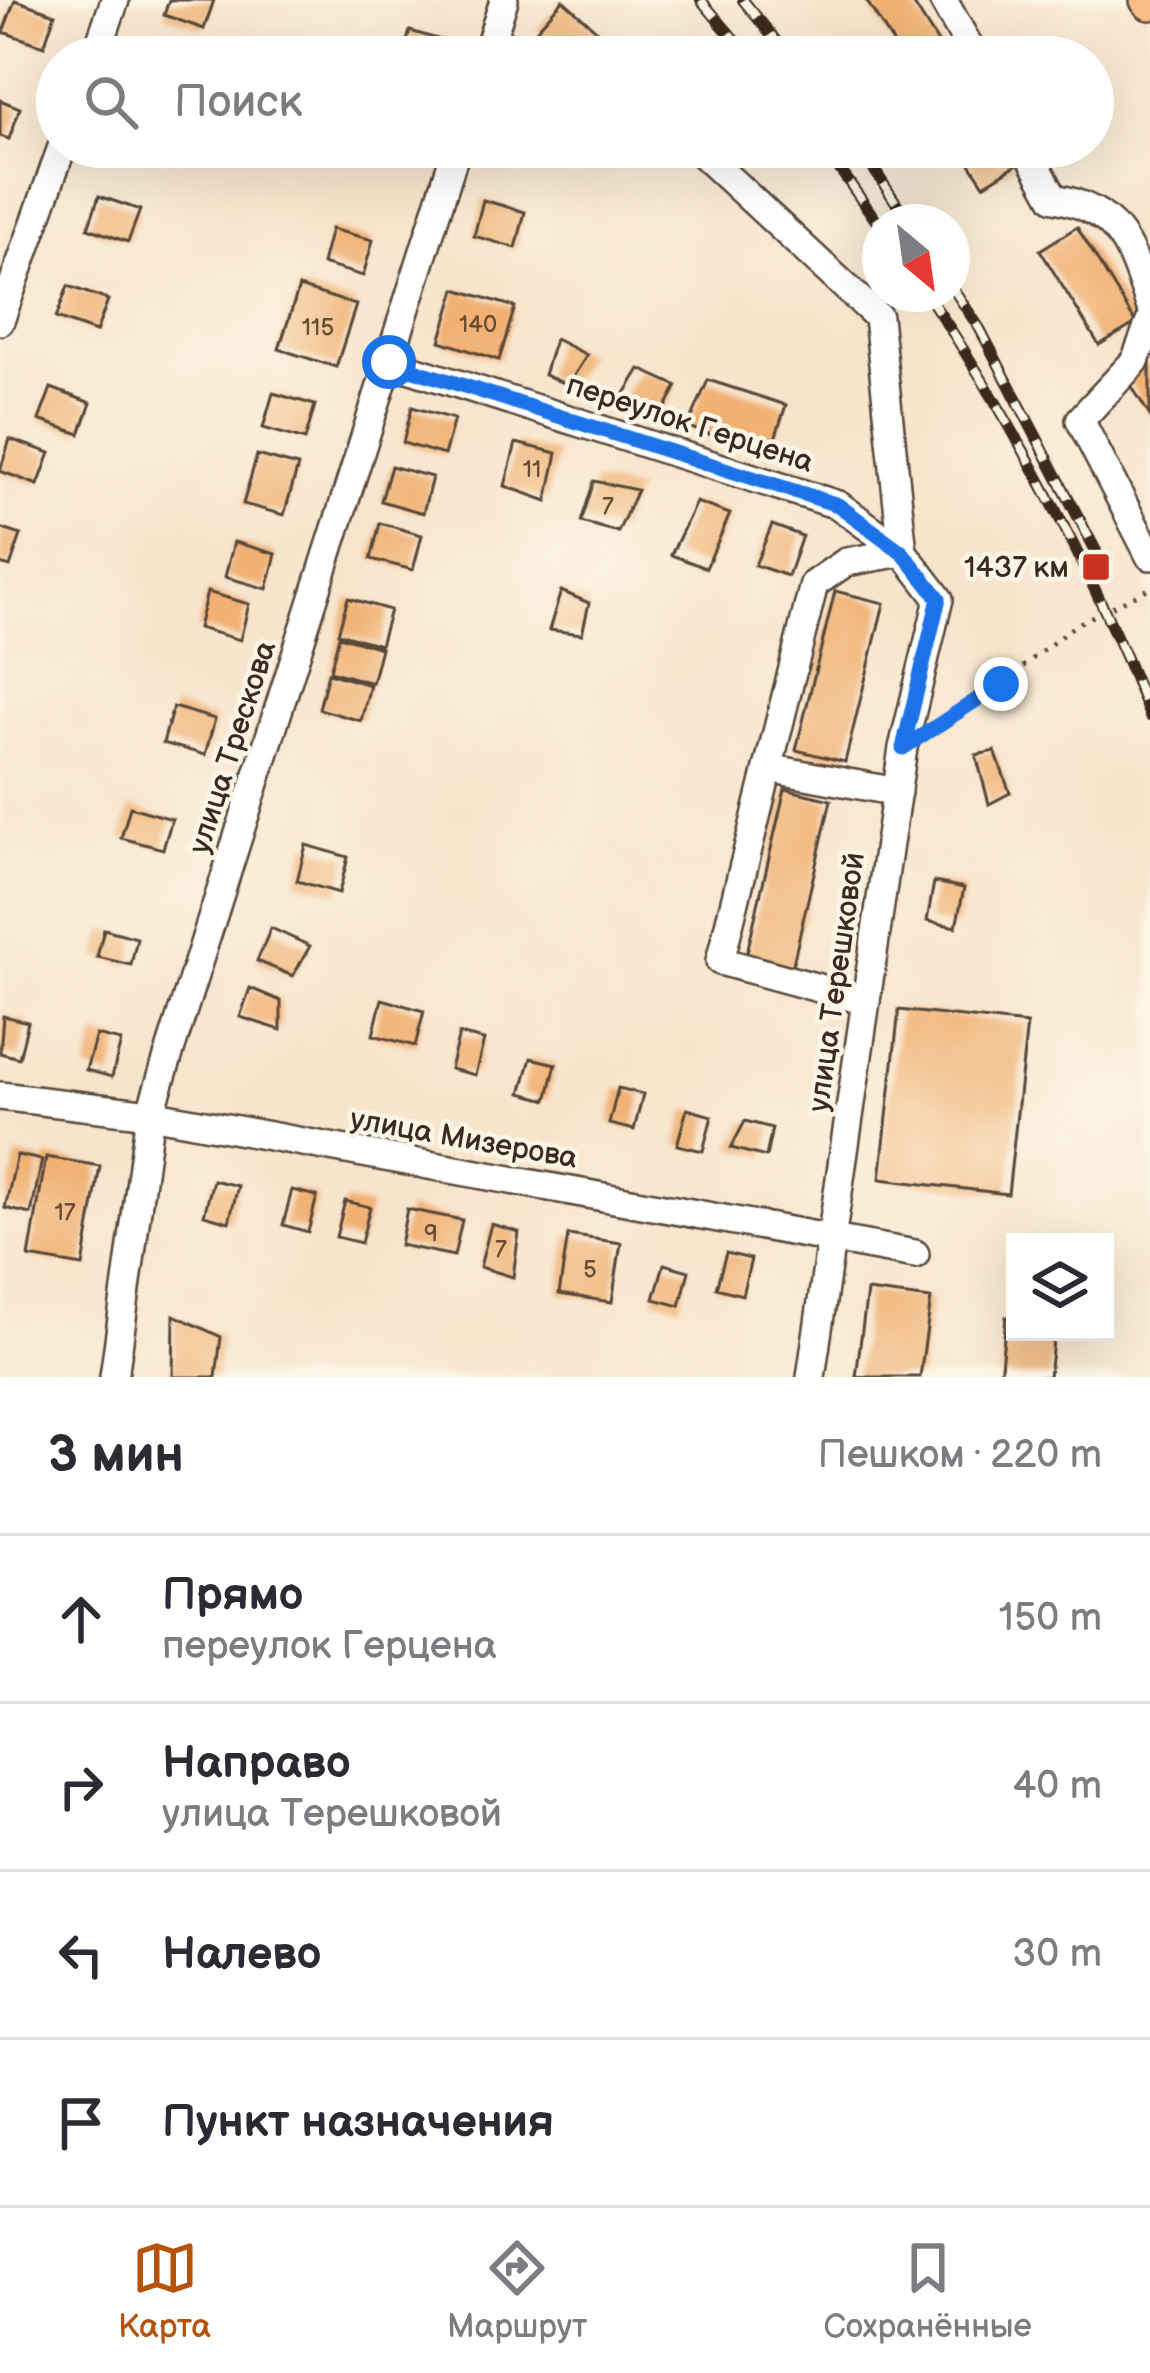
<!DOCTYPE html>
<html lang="ru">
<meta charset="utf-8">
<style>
body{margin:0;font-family:"Balsamiq Sans",sans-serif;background:#f2f2f3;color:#2b2b33}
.controls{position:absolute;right:36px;bottom:36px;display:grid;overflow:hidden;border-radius:0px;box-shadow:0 12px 48px #0002}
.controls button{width:108px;height:108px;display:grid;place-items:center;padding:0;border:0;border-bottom:3px solid #e1e1e2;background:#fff;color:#2b2b33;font:60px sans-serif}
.compass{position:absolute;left:862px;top:204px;width:108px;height:108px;border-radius:50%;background:#fff;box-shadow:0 12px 48px #0002;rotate:151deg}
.stop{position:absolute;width:36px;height:36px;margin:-27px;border:9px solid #1a73e8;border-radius:50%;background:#fff}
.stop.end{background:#1a73e8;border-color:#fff;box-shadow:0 3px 12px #0008}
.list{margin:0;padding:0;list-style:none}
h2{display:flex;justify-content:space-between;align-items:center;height:156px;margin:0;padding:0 48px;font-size:51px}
h2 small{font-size:39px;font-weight:400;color:#7c7c81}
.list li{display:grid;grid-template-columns:78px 1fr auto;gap:36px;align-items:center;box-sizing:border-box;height:168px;padding:0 48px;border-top:3px solid #e1e1e2}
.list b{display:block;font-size:45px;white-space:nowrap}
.list p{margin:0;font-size:39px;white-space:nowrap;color:#7c7c81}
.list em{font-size:39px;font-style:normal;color:#7c7c81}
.icon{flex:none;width:66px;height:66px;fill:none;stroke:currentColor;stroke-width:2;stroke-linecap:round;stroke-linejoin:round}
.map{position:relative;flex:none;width:1150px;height:1377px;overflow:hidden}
.search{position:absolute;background:#fff;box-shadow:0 12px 48px #0002;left:36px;right:36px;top:36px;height:132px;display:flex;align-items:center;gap:30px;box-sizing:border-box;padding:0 42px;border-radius:66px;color:#7c7c81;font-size:45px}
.sheet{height:828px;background:#fff}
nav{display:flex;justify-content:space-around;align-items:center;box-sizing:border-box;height:168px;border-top:3px solid #e1e1e2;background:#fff;font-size:33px;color:#7c7c81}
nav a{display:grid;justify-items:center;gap:6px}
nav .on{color:#b45309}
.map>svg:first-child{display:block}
</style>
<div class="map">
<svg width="1150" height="1377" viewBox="0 0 1150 1377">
<rect width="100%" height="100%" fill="#fcf5e5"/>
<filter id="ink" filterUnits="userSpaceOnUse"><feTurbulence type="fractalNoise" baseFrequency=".00833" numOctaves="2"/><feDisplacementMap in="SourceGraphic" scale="24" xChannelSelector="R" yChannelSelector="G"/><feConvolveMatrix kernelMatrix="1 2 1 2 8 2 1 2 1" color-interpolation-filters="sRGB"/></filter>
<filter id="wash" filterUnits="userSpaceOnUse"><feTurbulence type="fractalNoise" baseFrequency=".004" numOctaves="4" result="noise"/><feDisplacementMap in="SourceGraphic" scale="48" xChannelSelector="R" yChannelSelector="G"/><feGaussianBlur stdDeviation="2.7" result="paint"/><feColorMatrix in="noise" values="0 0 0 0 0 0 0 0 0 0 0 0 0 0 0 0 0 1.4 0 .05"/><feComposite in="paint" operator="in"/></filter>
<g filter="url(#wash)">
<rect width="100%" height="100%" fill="#f7e4cc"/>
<g id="blocks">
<g fill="#f0b173">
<polygon points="15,0 55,14 44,46 3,32"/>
<polygon points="169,0 214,0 204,29 164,15"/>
<polygon points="563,0 626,57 567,57 537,29"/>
<polygon points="866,0 911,0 947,57 902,57"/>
<polygon points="410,31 468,48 466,57 402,56"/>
<polygon points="0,100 20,108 9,139 0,136"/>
<polygon points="959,147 1004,147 1016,165 984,185"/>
<polygon points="99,196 140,210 128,242 88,228"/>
<polygon points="483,200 525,212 516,248 474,236"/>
<polygon points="1077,227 1136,323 1099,345 1040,250"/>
<polygon points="331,229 373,240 363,276 322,264"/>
<polygon points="68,286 108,300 96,332 56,318"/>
<polygon points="299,287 356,305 336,367 279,349"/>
<polygon points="456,289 515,307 499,360 440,341"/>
<polygon points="555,339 587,355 568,385 544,375"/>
<polygon points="1150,362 1150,416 1126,377"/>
<polygon points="640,369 677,386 661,416 621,400"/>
<polygon points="708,380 786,405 770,454 688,427"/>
<polygon points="51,388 91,403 80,434 39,420"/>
<polygon points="273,393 315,405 305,440 263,428"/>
<polygon points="412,407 454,419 444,455 403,443"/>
<polygon points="10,439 50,453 38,485 0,471"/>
<polygon points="516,443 557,453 547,501 505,486"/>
<polygon points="257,455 298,466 284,515 243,504"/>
<polygon points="391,466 432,477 423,513 381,501"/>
<polygon points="594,481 637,490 618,532 581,522"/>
<polygon points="696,502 730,514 706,568 671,555"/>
<polygon points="380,523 422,535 413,570 371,559"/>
<polygon points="772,525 802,536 788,576 755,565"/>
<polygon points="0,528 21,535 10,567 0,564"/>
<polygon points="234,542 276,554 267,589 225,577"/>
<polygon points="561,591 589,603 582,634 549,630"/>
<polygon points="835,591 884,603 845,762 796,750"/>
<polygon points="207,592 249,604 240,640 198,628"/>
<polygon points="348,598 390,610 380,645 338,633"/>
<polygon points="339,636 381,648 372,683 330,671"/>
<polygon points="328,673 370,685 361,721 319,709"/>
<polygon points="173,707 215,719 205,755 163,743"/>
<polygon points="995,751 1010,793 989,804 976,755"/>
<polygon points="785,789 831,800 791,972 745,961"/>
<polygon points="130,807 172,819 163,849 121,838"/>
<polygon points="306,845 348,857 339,893 297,881"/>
<polygon points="934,882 964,888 956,927 927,921"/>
<polygon points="271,928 310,946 293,976 257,961"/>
<polygon points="104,929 137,938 131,965 97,957"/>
<polygon points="250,988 281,1001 281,1030 240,1017"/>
<polygon points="382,999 424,1011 415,1046 373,1035"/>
<polygon points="899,1010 1027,1024 1008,1194 880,1179"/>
<polygon points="3,1016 28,1022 19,1058 0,1053"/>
<polygon points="459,1034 484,1040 475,1075 450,1069"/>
<polygon points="96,1035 121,1041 112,1077 86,1070"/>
<polygon points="531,1058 556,1064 547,1100 521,1093"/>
<polygon points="618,1088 643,1094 634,1130 609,1124"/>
<polygon points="687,1109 712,1116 703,1151 677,1145"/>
<polygon points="745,1121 772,1128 766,1157 731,1148"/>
<polygon points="17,1155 42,1160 31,1214 5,1208"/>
<polygon points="46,1157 100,1166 83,1266 29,1257"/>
<polygon points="213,1180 238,1186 229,1222 204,1215"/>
<polygon points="292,1190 317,1196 308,1232 283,1225"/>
<polygon points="345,1201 370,1207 361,1243 336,1237"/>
<polygon points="407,1209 462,1220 454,1256 400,1245"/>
<polygon points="491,1224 519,1232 513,1277 480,1267"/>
<polygon points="568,1235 621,1243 612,1302 559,1294"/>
<polygon points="726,1253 751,1259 742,1295 716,1288"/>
<polygon points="664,1264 689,1271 680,1306 654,1299"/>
<polygon points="867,1291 931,1299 920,1377 856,1377"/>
<polygon points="174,1315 221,1337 216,1377 173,1377"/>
<polygon points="1006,1317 1015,1318 1015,1332 1054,1332 1049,1377 1000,1377"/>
</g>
</g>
</g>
<g filter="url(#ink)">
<use href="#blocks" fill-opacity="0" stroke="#574638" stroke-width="3"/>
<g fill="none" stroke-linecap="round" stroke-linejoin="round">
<defs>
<g id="minor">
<polyline points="943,0 975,57"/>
<polyline points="95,57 115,0"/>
<polyline points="486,57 504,0"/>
<polyline points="695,147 878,317 903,552 846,562 814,584 720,961 866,1001"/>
<path d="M1026 147 1054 198C1121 209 1130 248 1150 305"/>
<polyline points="0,321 62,147"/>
<polyline points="1150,322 1135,361 1080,420 1150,556"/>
<polyline points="389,362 838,505 903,552 939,599 903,748 811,1377"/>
<polyline points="768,768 897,792"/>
<polyline points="0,1096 150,1114 915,1254"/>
<polyline points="114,1377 150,1114 457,147"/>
</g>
<polyline id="major" points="1147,0 1150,3"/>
</defs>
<use href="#minor" stroke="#574638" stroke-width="32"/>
<use href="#major" stroke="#574638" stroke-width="38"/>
<polyline stroke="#574638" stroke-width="4.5" stroke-dasharray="3 9" stroke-linecap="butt" points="934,728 1001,684 1075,625 1150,588"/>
<use href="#minor" stroke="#fff" stroke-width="27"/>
<use href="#major" stroke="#f9bd89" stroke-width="33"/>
<defs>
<g id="rail">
<polyline points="701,0 749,57"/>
<polyline points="743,0 789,57"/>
<polyline points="824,147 880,226"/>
<polyline points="859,147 909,222"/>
<polyline points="952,287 980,329 1096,551"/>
<path d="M927 294C1016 425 1091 569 1150 716"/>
</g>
</defs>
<use href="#rail" stroke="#3b2a1e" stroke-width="12"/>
<use href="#rail" stroke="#fcf5e5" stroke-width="8" stroke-dasharray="22" stroke-linecap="butt"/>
</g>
</g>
<g fill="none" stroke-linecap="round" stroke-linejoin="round" filter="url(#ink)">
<polyline stroke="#1a73e8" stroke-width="15" points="389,362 838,505 902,552 939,598 903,748 1001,684"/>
</g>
<rect fill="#c8321e" stroke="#fcf5e5" stroke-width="4.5" x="1081" y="552" width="30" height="30" rx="6"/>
<g text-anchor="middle" stroke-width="9" stroke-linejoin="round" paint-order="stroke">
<g font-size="24" fill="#684c33">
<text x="478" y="332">140</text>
<text x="318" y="335">115</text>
<text x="532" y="477">11</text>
<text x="608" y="514">7</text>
<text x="65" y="1220">17</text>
<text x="431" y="1241">9</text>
<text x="501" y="1257">7</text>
<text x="590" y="1277">5</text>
</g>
<g font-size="30" fill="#3b2a1e" stroke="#fcf5e5">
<text transform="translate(690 423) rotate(18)" y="10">переулок Герцена</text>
<text transform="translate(232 747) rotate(-72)" y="10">улица Трескова</text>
<text transform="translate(836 982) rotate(-82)" y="10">улица Терешковой</text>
<text transform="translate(464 1138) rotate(10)" y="10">улица Мизерова</text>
</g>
<g font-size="30" fill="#3b2a1e" stroke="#fcf5e5" text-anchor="end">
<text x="1069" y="577">1437 км</text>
</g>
</g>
</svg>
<div class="controls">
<button><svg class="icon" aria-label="layers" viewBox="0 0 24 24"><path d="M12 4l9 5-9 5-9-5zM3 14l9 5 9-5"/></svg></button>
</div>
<svg class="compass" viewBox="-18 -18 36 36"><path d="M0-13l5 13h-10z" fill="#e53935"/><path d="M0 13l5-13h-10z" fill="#7c7c81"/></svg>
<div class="stop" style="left:389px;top:362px"></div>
<div class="stop end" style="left:1001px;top:684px"></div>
<div class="search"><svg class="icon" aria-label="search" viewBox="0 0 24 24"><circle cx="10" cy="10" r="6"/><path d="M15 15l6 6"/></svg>Поиск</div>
</div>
<section class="sheet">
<h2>3 мин<small>Пешком · 220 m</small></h2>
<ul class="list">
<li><svg class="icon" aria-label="ahead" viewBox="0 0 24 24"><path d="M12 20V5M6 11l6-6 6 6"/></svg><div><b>Прямо</b><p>переулок Герцена</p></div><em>150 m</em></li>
<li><svg class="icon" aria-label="right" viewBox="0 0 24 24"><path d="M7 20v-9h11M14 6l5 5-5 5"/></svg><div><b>Направо</b><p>улица Терешковой</p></div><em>40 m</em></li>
<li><svg class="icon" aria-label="left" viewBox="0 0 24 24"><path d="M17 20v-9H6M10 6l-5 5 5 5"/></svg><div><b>Налево</b></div><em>30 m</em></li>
<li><svg class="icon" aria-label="arrive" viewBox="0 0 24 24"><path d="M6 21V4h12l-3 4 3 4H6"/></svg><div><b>Пункт назначения</b></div></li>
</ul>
</section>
<nav>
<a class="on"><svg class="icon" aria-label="map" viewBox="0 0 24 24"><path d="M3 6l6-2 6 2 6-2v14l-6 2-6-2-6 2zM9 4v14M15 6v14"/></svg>Карта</a>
<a><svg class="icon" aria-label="directions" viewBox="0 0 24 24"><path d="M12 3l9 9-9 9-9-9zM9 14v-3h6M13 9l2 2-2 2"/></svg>Маршрут</a>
<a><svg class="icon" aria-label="saved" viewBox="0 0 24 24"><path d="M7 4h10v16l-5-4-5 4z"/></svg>Сохранённые</a>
</nav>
